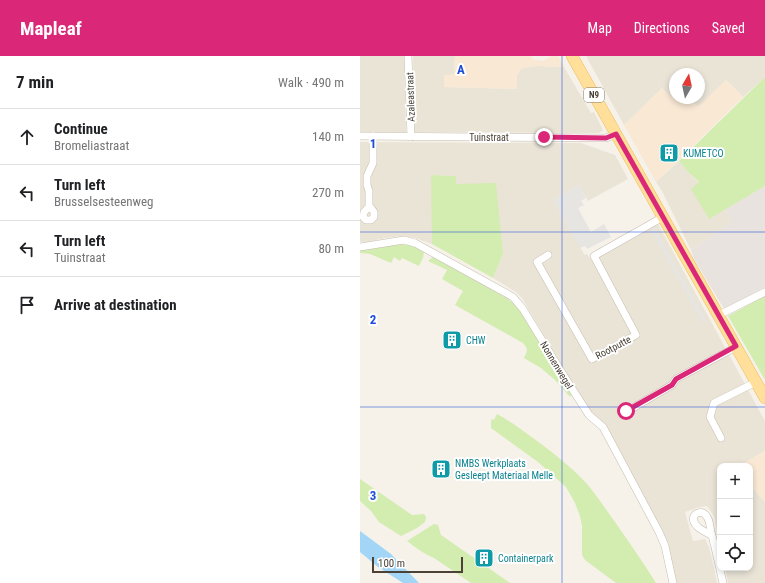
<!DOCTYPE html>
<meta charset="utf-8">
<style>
body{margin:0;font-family:"Roboto Condensed",sans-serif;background:#f6f6f6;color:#202124}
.controls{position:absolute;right:12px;bottom:12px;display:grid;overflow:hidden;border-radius:8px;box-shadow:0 2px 6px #0003}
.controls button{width:36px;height:36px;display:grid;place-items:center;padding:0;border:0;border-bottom:1px solid #e0e0e0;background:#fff;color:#202124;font:20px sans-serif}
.compass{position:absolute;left:309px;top:12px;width:36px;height:36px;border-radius:50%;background:#fff;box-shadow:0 2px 6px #0003;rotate:9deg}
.scale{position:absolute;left:12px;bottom:10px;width:91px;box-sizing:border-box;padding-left:4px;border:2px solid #4a4237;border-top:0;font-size:11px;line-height:14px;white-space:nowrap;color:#4a4237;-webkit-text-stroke:3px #fff;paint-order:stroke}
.stop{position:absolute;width:12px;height:12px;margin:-9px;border:3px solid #db2777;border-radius:50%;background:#fff}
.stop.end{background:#db2777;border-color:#fff;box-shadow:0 1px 4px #0008}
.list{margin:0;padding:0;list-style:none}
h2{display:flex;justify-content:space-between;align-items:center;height:52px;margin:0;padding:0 16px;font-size:17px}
h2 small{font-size:13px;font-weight:400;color:#757577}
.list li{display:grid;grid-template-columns:26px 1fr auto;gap:12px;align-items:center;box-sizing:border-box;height:56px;padding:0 16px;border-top:1px solid #e0e0e0}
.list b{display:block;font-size:15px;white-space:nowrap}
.list p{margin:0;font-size:13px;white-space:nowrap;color:#757577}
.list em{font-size:13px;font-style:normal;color:#757577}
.icon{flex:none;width:22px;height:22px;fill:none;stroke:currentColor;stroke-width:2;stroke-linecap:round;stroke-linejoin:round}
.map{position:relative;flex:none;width:405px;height:527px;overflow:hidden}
header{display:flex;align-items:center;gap:24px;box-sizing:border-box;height:56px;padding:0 20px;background:#db2777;color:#fff}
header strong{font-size:19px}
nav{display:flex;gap:22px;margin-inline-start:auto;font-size:14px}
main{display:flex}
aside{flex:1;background:#fff}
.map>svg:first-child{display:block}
</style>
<header>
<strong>Mapleaf</strong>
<nav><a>Map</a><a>Directions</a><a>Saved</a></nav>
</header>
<main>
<aside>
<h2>7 min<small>Walk · 490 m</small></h2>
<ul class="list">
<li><svg class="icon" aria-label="ahead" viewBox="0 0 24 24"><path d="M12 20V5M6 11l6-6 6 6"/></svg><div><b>Continue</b><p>Bromeliastraat</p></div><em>140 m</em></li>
<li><svg class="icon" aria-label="left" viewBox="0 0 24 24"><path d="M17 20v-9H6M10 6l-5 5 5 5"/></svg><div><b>Turn left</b><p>Brusselsesteenweg</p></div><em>270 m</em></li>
<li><svg class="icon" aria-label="left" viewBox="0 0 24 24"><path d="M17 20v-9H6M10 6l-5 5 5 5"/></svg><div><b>Turn left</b><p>Tuinstraat</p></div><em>80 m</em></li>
<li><svg class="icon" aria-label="arrive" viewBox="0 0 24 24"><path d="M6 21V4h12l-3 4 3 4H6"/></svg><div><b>Arrive at destination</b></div></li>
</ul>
</aside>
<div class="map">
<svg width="405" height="527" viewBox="0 0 405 527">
<rect width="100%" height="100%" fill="#f6f2ea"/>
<g fill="#eae4d7">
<polygon points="0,0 44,0 46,76 0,76"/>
<polygon points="53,0 95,0 94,19 84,31 157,33 157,19 160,14 163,12 177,10 204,11 231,57 234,56 243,74 239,77 55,76"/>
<polygon points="226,0 405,0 405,21 383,41 366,24 338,51 329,42 339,42 339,18 315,18 315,39 312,42 302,32 264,69"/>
<polygon points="0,86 221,87 255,99 268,123 228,145 219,129 193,144 224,198 225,199 227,198 232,205 298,168 405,365 405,395 384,407 383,407 379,410 360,410 360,490 354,460 347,450 340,451 325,456 333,485 345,483 349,491 357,527 315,527 305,482 244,369 229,356 217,335 162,242 156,236 133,222 143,198 96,128 96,120 72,119 72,188 55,182 41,180 25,182 8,186 0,186"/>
<polygon points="319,105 328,116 339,127 349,162 365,153 372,166 331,194 302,135 296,126"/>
<polygon points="390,429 404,445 405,444 405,527 368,527 365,512 390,512"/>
</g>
<g fill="#f8e8d4">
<polygon points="95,0 170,0 172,1 172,3 183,5 192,0 198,0 204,11 177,10 163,12 160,14 157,19 157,33 84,31 84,19 94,18"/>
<polygon points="366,24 383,41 296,126 264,69 302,32 312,42 315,39 315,42 329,42 338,51"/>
<polygon points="405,395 405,444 404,445 390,429 390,410 379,410 383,406 384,407"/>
</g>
<polygon fill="#e8e3de" points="405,130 405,231 365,252 363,251 361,248 334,203 331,194 372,166 365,153"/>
<g fill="#d3ecb0">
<polygon points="405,21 405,130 349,163 331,133 339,126 328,116 319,105"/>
<polygon points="71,119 96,120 96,128 136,127 143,198 133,222 72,188"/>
<polygon points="35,188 50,189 64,196 63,202 59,210 42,202 40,205 34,201 31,207 10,198 0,197 0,194"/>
<path d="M73 201 148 243 154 248 162 257 212 338 210 341 196 325 181 312 164 302C168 294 168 293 163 287L95 249 103 235 82 223 87 214 68 205Z"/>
<polygon points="405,240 405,324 368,260"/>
<path d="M137 358C150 365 161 373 173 382 192 396 212 411 228 429 238 441 246 454 255 466 269 486 283 506 296 527H256L225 504 222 499V470L220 460 215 447 206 431 178 406 131 372V365L132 363 134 364Z"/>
<polygon points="0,423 52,459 64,458 66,461 65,466 57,472 41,480 19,466 11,455 0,445"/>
<path d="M74 468 78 469 81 479 150 527H111L74 502C64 498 55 491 47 485Z"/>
</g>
<g fill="#e7e5e1">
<polygon points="219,129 226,142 221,145 224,149 218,152 231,176 244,168 251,181 227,193 225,190 220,192 193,144"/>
<polygon points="294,171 347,265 343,267 290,173"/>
</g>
<polygon fill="#a3d6f6" points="0,475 31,498 59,527 43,527 18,511 0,496"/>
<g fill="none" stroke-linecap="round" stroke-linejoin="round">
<defs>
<g id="street">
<polyline points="48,0 51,81"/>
<polyline points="0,80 246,82 256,78"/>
<polyline points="9,152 11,152 14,156 14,161 11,164 6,164 3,161 4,156 7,153 9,152 9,135 7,129 7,120 13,107 13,80"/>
<polyline points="0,191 44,184 55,187 153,241 163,253 202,317 229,359 243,371 299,476 305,490 313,527"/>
<polyline points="188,199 177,206 232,303 276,279 234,200 303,161"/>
<polyline points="359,259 405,236"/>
<polyline points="266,356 312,329 316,323 376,291"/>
<polyline points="361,382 350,361 354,347 396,326"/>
<path d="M352 480C348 477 343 475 339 472 325 461 341 450 347 461 350 465 350 471 351 476 356 493 359 510 363 527"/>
</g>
<polyline id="primary" points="212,0 405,342"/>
</defs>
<use href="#street" stroke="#c5bcae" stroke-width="8"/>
<use href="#primary" stroke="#edbe61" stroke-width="12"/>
<use href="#street" stroke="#fff" stroke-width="7"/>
<use href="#primary" stroke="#ffdf99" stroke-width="11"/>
</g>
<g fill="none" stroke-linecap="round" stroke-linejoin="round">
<polyline stroke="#db2777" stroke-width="5" points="184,81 246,82 256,78 376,290 316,323 312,329 266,355"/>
</g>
<path fill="none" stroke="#1d4ed8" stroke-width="1" stroke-opacity="0.55" d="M202 0V527M0 176H405M0 351H405"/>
<defs>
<symbol id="building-square" viewBox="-11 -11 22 22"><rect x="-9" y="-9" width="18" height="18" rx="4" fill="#0f9aa8" stroke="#fff"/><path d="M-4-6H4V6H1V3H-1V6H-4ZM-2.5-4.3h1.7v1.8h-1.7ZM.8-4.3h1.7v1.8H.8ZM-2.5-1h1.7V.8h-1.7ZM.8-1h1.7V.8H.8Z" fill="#fff"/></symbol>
</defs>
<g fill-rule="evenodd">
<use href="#building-square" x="298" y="86" width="22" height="22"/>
<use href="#building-square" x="81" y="273" width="22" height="22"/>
<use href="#building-square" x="70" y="402" width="22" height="22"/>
<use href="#building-square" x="113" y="491" width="22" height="22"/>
</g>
<g text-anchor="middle" stroke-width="4" stroke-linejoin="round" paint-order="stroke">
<rect fill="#fff" stroke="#807b73" stroke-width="1" x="224" y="32" width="20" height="14" rx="3"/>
<g font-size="9" font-weight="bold" fill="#4a4237">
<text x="234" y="42">N9</text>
</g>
<g font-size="10" fill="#4a4237" stroke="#fff">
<text transform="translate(50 41) rotate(-92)" y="4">Azaleastraat</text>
<text x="129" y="85">Tuinstraat</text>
<text transform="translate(253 291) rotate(-28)" y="4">Rootputte</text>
<text transform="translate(197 309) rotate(59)" y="4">Nonnenwegel</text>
</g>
<g font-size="10" fill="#0d838f" stroke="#fff" text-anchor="start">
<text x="323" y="101">KUMETCO</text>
<text x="106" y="288">CHW</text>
<text x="95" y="411">NMBS Werkplaats<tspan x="95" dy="12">Gesleept Materiaal Melle</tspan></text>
<text x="138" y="506">Containerpark</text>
</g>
</g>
<g font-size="13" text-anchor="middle" font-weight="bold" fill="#1d4ed8" stroke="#fff" stroke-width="4" stroke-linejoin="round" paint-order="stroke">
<text x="101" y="18">A</text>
<text x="13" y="92">1</text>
<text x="13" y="268">2</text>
<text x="13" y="444">3</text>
</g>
</svg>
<div class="controls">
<button>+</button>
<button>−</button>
<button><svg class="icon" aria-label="locate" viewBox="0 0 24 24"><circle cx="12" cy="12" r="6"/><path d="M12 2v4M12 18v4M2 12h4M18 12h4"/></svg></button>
</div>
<svg class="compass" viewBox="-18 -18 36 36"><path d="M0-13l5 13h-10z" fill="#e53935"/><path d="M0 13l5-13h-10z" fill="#757577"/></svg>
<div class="scale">100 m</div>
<div class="stop" style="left:266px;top:355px"></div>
<div class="stop end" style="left:184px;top:81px"></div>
</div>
</main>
